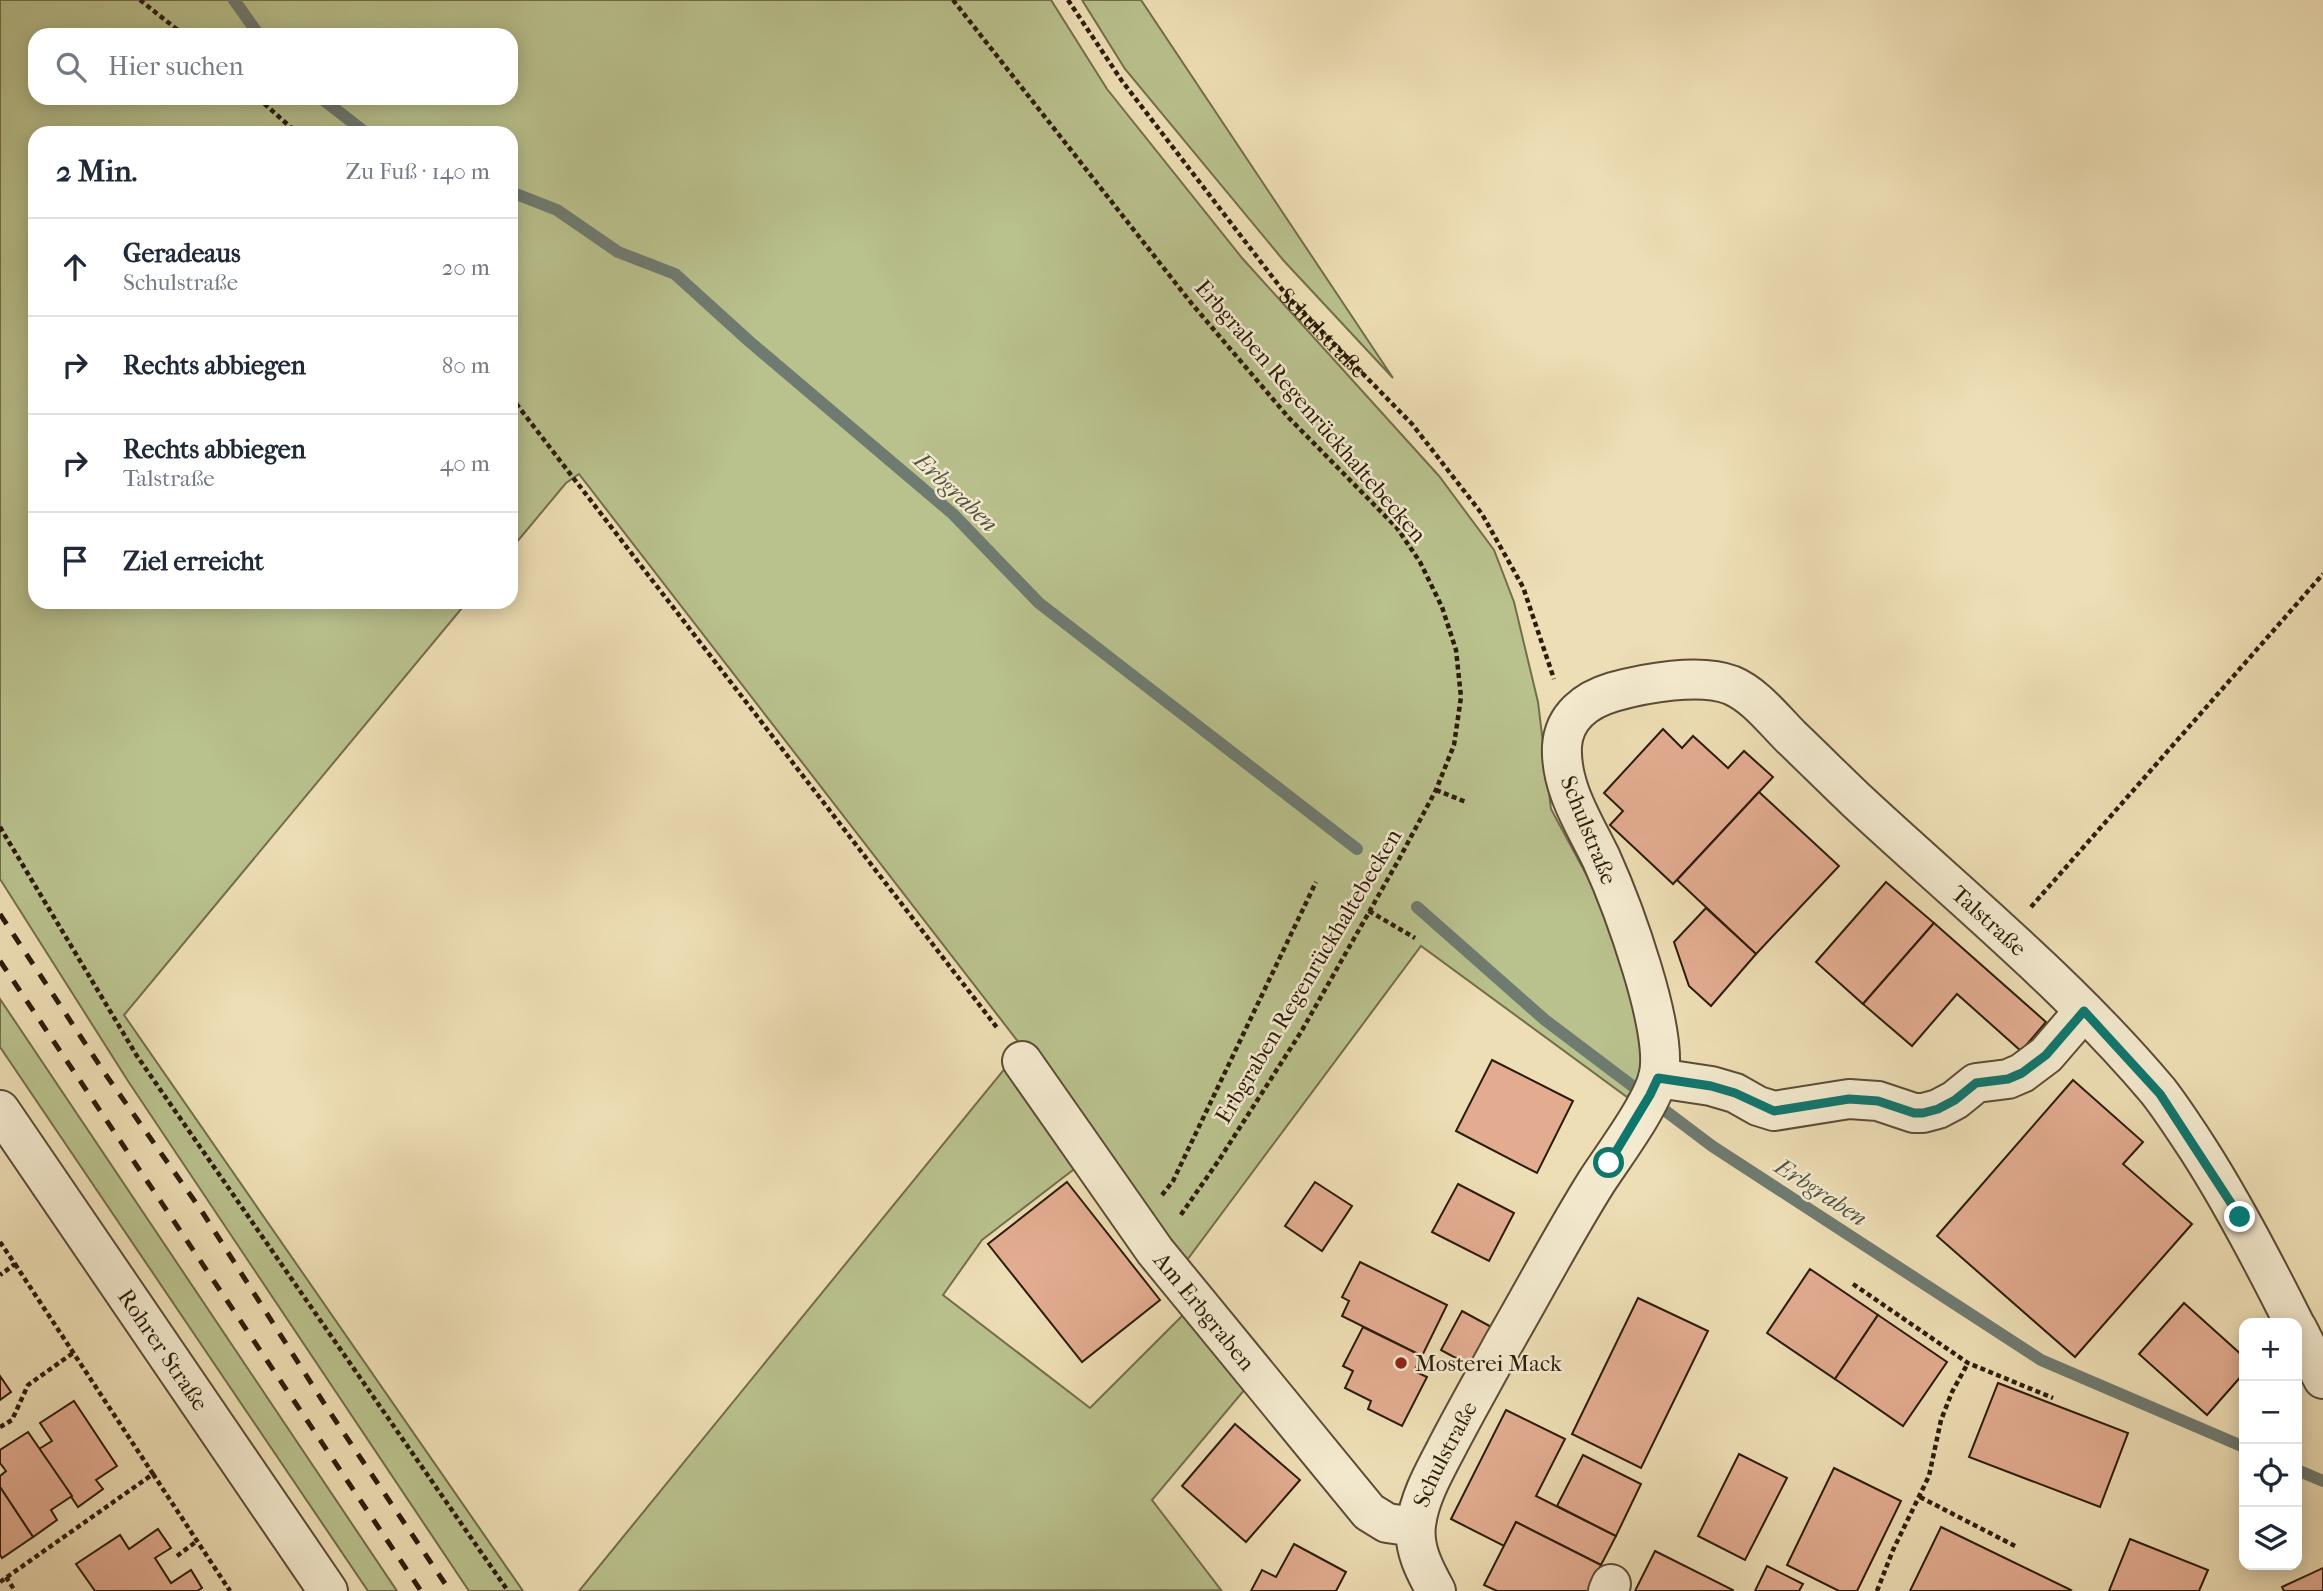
<!DOCTYPE html>
<html lang="de">
<meta charset="utf-8">
<style>
body{margin:0;font-family:"IM FELL French Canon",serif;background:#f6f6f7;color:#1f2937}
.controls{position:absolute;right:21px;bottom:21px;display:grid;overflow:hidden;border-radius:14px;box-shadow:0 4px 18px #0003}
.controls button{width:63px;height:63px;display:grid;place-items:center;padding:0;border:0;border-bottom:2px solid #e0e1e3;background:#fff;color:#1f2937;font:35px sans-serif}
.stop{position:absolute;width:21px;height:21px;margin:-16px;border:5px solid #0f766e;border-radius:50%;background:#fff}
.stop.end{background:#0f766e;border-color:#fff;box-shadow:0 2px 7px #0008}
.list{margin:0;padding:0;list-style:none}
h2{display:flex;justify-content:space-between;align-items:center;height:91px;margin:0;padding:0 28px;font-size:30px}
h2 small{font-size:23px;font-weight:400;color:#747a83}
.list li{display:grid;grid-template-columns:46px 1fr auto;gap:21px;align-items:center;box-sizing:border-box;height:98px;padding:0 28px;border-top:2px solid #e0e1e3}
.list b{display:block;font-size:26px;white-space:nowrap}
.list p{margin:0;font-size:23px;white-space:nowrap;color:#747a83}
.list em{font-size:23px;font-style:normal;color:#747a83}
.icon{flex:none;width:38px;height:38px;fill:none;stroke:currentColor;stroke-width:2;stroke-linecap:round;stroke-linejoin:round}
.map{position:relative;flex:none;width:2323px;height:1591px;overflow:hidden}
.search{position:absolute;background:#fff;box-shadow:0 4px 18px #0003;left:28px;top:28px;width:490px;height:77px;display:flex;align-items:center;gap:18px;box-sizing:border-box;padding:0 24px;border-radius:21px;color:#747a83;font-size:26px}
.panel{position:absolute;background:#fff;box-shadow:0 4px 18px #0003;left:28px;top:126px;width:490px;height:483px;border-radius:21px}
.map>svg:first-child{display:block}
</style>
<div class="map">
<svg width="2323" height="1591" viewBox="0 0 2323 1591">
<rect width="100%" height="100%" fill="#eedeb5"/>
<filter id="stains"><feTurbulence type="fractalNoise" baseFrequency=".00286" numOctaves="4"/><feColorMatrix values="0 0 0 0 .2 0 0 0 0 .09 0 0 0 0 .02 0 0 0 .5 -.17"/></filter>
<radialGradient id="worn" r=".72"><stop offset=".6" stop-color="#630" stop-opacity="0"/><stop offset="1" stop-color="#630" stop-opacity=".3"/></radialGradient>
<g fill="#b9c18d" stroke="#726e4c" stroke-width="2" fill-rule="evenodd">
<path d="M0 0H1051L1107 89 1242 258 1439 476 1494 550 1514 602 1538 702 1551 809 1607 913 1638 983 1644 1073 1627 1097 1421 946 1187 1260 579 474 566 483 511 549V133H35V602H467L124 1015 523 1591H469L128 1081 0 879ZM35 35H511V98H35Z"/>
<polygon points="1082,0 1141,0 1393,378 1284,261 1125,69"/>
<polygon points="0,999 397,1591 368,1591 0,1047"/>
<polygon points="1006,1067 1082,1163 982,1240 943,1295 1090,1408 1192,1306 1256,1376 1152,1500 1221,1590 579,1591"/>
</g>
<g fill="none" stroke-linecap="round" stroke-linejoin="round">
<g stroke="#6f7b71" stroke-width="12">
<polyline points="234,0 259,35"/>
<polyline points="321,98 366,133"/>
<polyline points="511,192 557,210 618,252 675,274 750,342 953,514 1039,603 1357,849"/>
<polyline points="1417,907 1545,1020 1712,1146 2041,1360 2244,1447"/>
<polyline points="2297,1470 2323,1481"/>
</g>
</g>
<g fill="#e3ac91" stroke="#2c1b0a" stroke-width="2">
<polygon points="1663,729 1682,748 1693,736 1728,768 1744,751 1773,777 1673,884 1610,825 1623,811 1604,793"/>
<polygon points="1759,792 1839,866 1756,954 1677,880"/>
<polygon points="1886,882 1934,923 1863,1004 1816,962"/>
<polygon points="1706,908 1756,954 1711,1006 1689,986 1674,942"/>
<polygon points="1934,923 2046,1022 2021,1051 1957,994 1912,1046 1863,1004"/>
<polygon points="1492,1060 1573,1101 1537,1173 1456,1131"/>
<polygon points="2073,1080 2143,1142 2123,1164 2192,1224 2075,1357 1937,1236"/>
<polygon points="1067,1182 1160,1300 1082,1362 988,1244"/>
<polygon points="1315,1182 1352,1206 1322,1251 1285,1226"/>
<polygon points="1458,1184 1514,1213 1489,1261 1432,1232"/>
<polygon points="1360,1262 1447,1305 1422,1356 1342,1316 1349,1301 1342,1297"/>
<polygon points="1810,1269 1878,1315 1835,1379 1767,1333"/>
<polygon points="1638,1298 1708,1331 1641,1468 1572,1434"/>
<polygon points="2184,1303 2244,1357 2244,1373 2207,1415 2139,1354"/>
<polygon points="1462,1311 1495,1329 1474,1368 1441,1350"/>
<polygon points="1878,1315 1947,1362 1903,1426 1835,1379"/>
<polygon points="1363,1327 1422,1356 1414,1371 1427,1377 1402,1426 1368,1409 1371,1401 1345,1388 1353,1371 1343,1366"/>
<polygon points="0,1376 11,1392 0,1400"/>
<polygon points="1998,1383 2128,1433 2100,1507 1969,1457"/>
<polygon points="74,1401 117,1466 96,1480 103,1489 78,1507 39,1449 52,1441 40,1423"/>
<polygon points="1506,1410 1565,1439 1536,1496 1616,1536 1601,1565 1516,1522 1504,1546 1451,1519"/>
<polygon points="1235,1424 1300,1480 1246,1542 1182,1486"/>
<polygon points="28,1432 72,1496 51,1510 57,1520 33,1537 0,1487 0,1476 6,1471 0,1463 0,1450"/>
<polygon points="1739,1454 1787,1478 1745,1560 1698,1536"/>
<polygon points="1583,1455 1641,1484 1616,1536 1557,1506"/>
<polygon points="1834,1468 1901,1501 1857,1591 1839,1591 1787,1565"/>
<polygon points="0,1487 33,1537 2,1558 0,1555"/>
<polygon points="1516,1522 1601,1565 1588,1591 1497,1591 1484,1585"/>
<polygon points="1941,1527 2071,1590 2070,1591 1910,1591"/>
<polygon points="158,1529 171,1548 155,1558 171,1583 191,1570 202,1588 197,1591 95,1591 76,1564 120,1535 129,1549"/>
<polygon points="2130,1539 2208,1570 2199,1591 2109,1591"/>
<polygon points="1294,1544 1346,1572 1336,1591 1251,1591 1262,1570 1276,1577"/>
<polygon points="1655,1551 1733,1590 1733,1591 1635,1591"/>
<polygon points="1767,1566 1803,1584 1799,1591 1755,1591"/>
<polygon points="2323,1568 2323,1591 2284,1591 2282,1587"/>
</g>
<g fill="none" stroke-linecap="round" stroke-linejoin="round">
<defs>
<g id="minor">
<path id="s2" d="M1022 1061 1155 1251 1369 1512 1387 1523 1415 1527"/>
<polyline points="1658,1078 1711,1086 1735,1093 1758,1106 1774,1111 1849,1099 1878,1101 1914,1113 1923,1113 1938,1109 1955,1100 1976,1083 2008,1079 2022,1073 2046,1055 2084,1011"/>
<path id="s3" d="M0 1110 328 1591"/>
<polyline points="2297,1328 2323,1379"/>
<path id="s4" d="M1436 1591C1425 1571 1413 1549 1416 1525 1419 1499 1433 1474 1445 1451 1463 1416 1483 1381 1502 1346 1534 1291 1563 1235 1597 1181 1614 1155 1650 1107 1658 1078 1671 1034 1621 902 1601 858 1584 823 1560 787 1562 746 1564 717 1586 700 1613 692 1645 683 1700 673 1731 685 1755 695 1773 719 1791 737 1813 758 1834 779 1856 800 1958 895 2068 984 2158 1091 2172 1109 2185 1129 2198 1149 2234 1205 2264 1263 2294 1323"/>
<polyline points="1608,1591 1611,1584"/>
</g>
</defs>
<use href="#minor" stroke="#5c4c35" stroke-width="42"/>
<g stroke="#2c1b0a" stroke-width="4.5" stroke-dasharray="5 3.5" stroke-linecap="butt">
<polyline points="140,0 184,35"/>
<polyline points="953,0 1192,304 1289,418 1397,528 1420,562 1442,607 1456,650 1461,697 1454,745 1436,790 1398,861 1301,1032 1219,1160 1180,1216"/>
<path id="s1" d="M1068 0 1122 81 1287 296 1412 424 1482 514 1523 587 1554 679"/>
<polyline points="258,98 297,133"/>
<polyline points="511,397 998,1029"/>
<polyline points="1436,790 1466,802"/>
<polyline points="0,827 137,1056 508,1591"/>
<polyline points="2031,907 2323,574"/>
<polyline points="1369,911 1415,938"/>
<polyline points="1162,1195 1173,1181 1316,882"/>
<polyline points="0,1242 15,1264 0,1275"/>
<polyline points="1853,1284 1968,1363 2053,1398"/>
<polyline points="0,1427 12,1420 28,1385 73,1353"/>
<polyline points="153,1474 230,1591"/>
<polyline points="1920,1497 2015,1546"/>
<polyline points="177,1556 197,1541"/>
<polyline points="6,1577 15,1591"/>
<polyline points="0,1582 153,1474 15,1264"/>
<polyline points="1877,1591 1893,1550 1929,1476 1941,1420 1952,1392 1968,1363"/>
</g>
<use href="#minor" stroke="#f4eacf" stroke-width="38"/>
<g stroke="#2c1b0a" stroke-width="5" stroke-dasharray="12 12" stroke-linecap="butt">
<polyline points="0,914 106,1075 201,1210 327,1408 450,1591"/>
<polyline points="0,961 421,1591"/>
</g>
</g>
<g fill="none" stroke-linecap="round" stroke-linejoin="round">
<polyline stroke="#0f766e" stroke-width="9" points="1609,1163 1650,1095 1658,1078 1711,1086 1735,1093 1774,1111 1849,1099 1878,1101 1914,1113 1923,1113 1938,1109 1955,1100 1976,1083 2008,1079 2022,1073 2046,1055 2084,1011 2160,1094 2240,1217"/>
</g>
<circle fill="#8f2418" stroke="#f4eacf" stroke-width="2.5" cx="1401" cy="1363" r="7"/>
<g text-anchor="middle" stroke-width="5" stroke-linejoin="round" paint-order="stroke">
<g font-size="23" fill="#2c1b0a" stroke="#f4eacf">
<text dy="8" stroke="none"><textPath href="#s1" startOffset="420">Schulstraße</textPath></text>
<text transform="translate(1311 411) rotate(49)" y="8">Erbgraben Regenrückhaltebecken</text>
<text transform="translate(1589 830) rotate(68)" y="8">Schulstraße</text>
<text dy="8" stroke="none"><textPath href="#s4" startOffset="1479">Talstraße</textPath></text>
<text transform="translate(1308 976) rotate(-59)" y="8">Erbgraben Regenrückhaltebecken</text>
<text dy="8" stroke="none"><textPath href="#s2" startOffset="310">Am Erbgraben</textPath></text>
<text dy="8" stroke="none"><textPath href="#s3" startOffset="290">Rohrer Straße</textPath></text>
<text dy="8" stroke="none"><textPath href="#s4" startOffset="147">Schulstraße</textPath></text>
</g>
<g font-size="23" fill="#2c1b0a" stroke="#f4eacf" text-anchor="start">
<text x="1415" y="1371">Mosterei Mack</text>
</g>
<g font-size="24" font-style="italic" fill="#535346" stroke="#f4eacf">
<text transform="translate(956 492) rotate(43)" y="8">Erbgraben</text>
<text transform="translate(1821 1192) rotate(33)" y="8">Erbgraben</text>
</g>
</g>
<rect width="100%" height="100%" filter="url(#stains)"/>
<rect width="100%" height="100%" fill="url(#worn)"/>
</svg>
<div class="controls">
<button>+</button>
<button>−</button>
<button><svg class="icon" aria-label="locate" viewBox="0 0 24 24"><circle cx="12" cy="12" r="6"/><path d="M12 2v4M12 18v4M2 12h4M18 12h4"/></svg></button>
<button><svg class="icon" aria-label="layers" viewBox="0 0 24 24"><path d="M12 4l9 5-9 5-9-5zM3 14l9 5 9-5"/></svg></button>
</div>
<div class="stop" style="left:1609px;top:1163px"></div>
<div class="stop end" style="left:2240px;top:1217px"></div>
<div class="search"><svg class="icon" aria-label="search" viewBox="0 0 24 24"><circle cx="10" cy="10" r="6"/><path d="M15 15l6 6"/></svg>Hier suchen</div>
<section class="panel">
<h2>2 Min.<small>Zu Fuß · 140 m</small></h2>
<ul class="list">
<li><svg class="icon" aria-label="ahead" viewBox="0 0 24 24"><path d="M12 20V5M6 11l6-6 6 6"/></svg><div><b>Geradeaus</b><p>Schulstraße</p></div><em>20 m</em></li>
<li><svg class="icon" aria-label="right" viewBox="0 0 24 24"><path d="M7 20v-9h11M14 6l5 5-5 5"/></svg><div><b>Rechts abbiegen</b></div><em>80 m</em></li>
<li><svg class="icon" aria-label="right" viewBox="0 0 24 24"><path d="M7 20v-9h11M14 6l5 5-5 5"/></svg><div><b>Rechts abbiegen</b><p>Talstraße</p></div><em>40 m</em></li>
<li><svg class="icon" aria-label="arrive" viewBox="0 0 24 24"><path d="M6 21V4h12l-3 4 3 4H6"/></svg><div><b>Ziel erreicht</b></div></li>
</ul>
</section>
</div>
